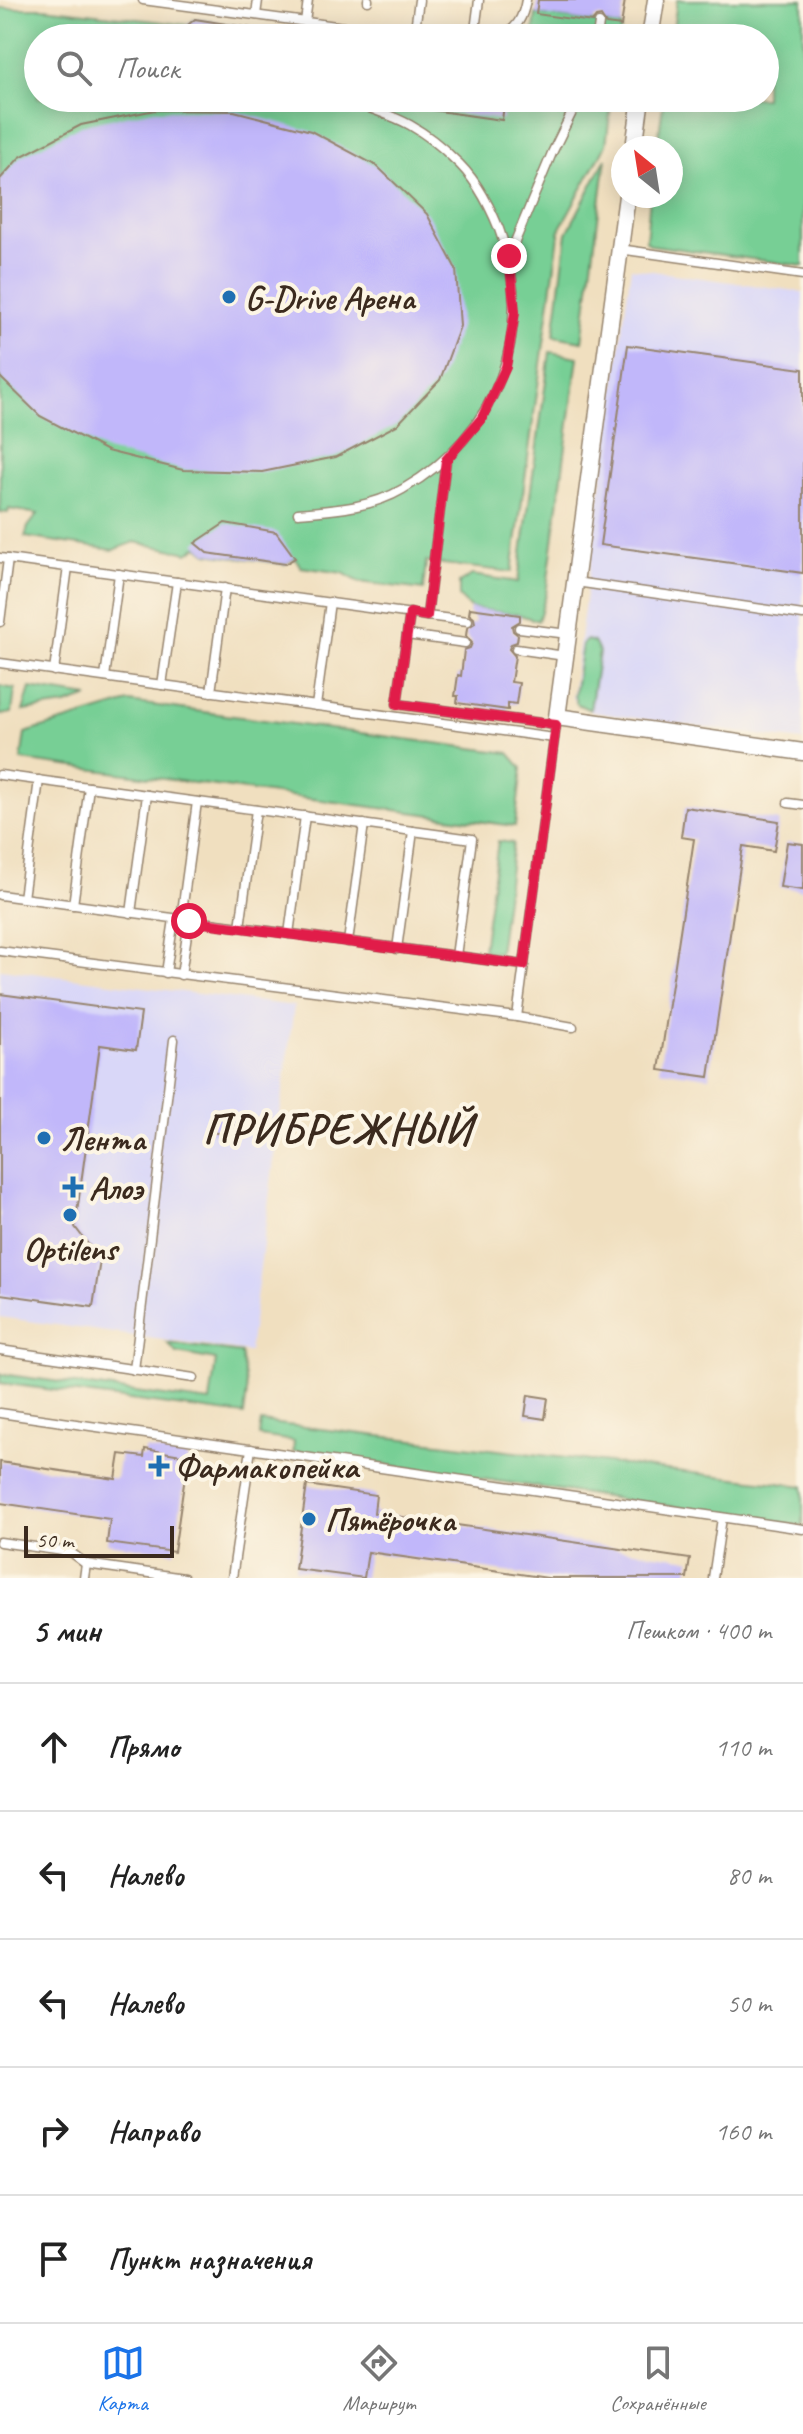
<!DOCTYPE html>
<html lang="ru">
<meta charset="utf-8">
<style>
body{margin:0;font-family:Caveat,sans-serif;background:#f2f2f2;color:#222}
.compass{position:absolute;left:611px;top:136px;width:72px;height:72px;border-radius:50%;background:#fff;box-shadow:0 4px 20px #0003;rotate:330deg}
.scale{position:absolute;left:24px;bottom:20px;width:150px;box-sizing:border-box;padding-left:8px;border:4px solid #3b2a1e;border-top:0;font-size:22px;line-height:28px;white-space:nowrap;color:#3b2a1e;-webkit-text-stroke:6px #fcf5e5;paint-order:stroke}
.stop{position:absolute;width:24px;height:24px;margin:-18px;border:6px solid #e11d48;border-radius:50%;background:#fff}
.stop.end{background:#e11d48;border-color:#fff;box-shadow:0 2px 8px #0008}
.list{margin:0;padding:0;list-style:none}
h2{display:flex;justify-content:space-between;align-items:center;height:104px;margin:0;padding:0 32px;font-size:34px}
h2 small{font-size:26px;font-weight:400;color:#767676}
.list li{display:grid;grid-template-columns:52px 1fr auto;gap:24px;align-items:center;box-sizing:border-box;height:128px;padding:0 32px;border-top:2px solid #e0e0e0}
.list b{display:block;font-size:30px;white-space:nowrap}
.list em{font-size:26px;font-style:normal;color:#767676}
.icon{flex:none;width:44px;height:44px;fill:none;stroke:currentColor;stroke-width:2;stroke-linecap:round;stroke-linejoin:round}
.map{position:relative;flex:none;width:803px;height:1578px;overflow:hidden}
.search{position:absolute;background:#fff;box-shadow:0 4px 20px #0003;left:24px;right:24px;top:24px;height:88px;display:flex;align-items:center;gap:20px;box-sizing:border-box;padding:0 28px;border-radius:44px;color:#767676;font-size:30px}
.sheet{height:744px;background:#fff}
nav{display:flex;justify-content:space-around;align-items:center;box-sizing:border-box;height:112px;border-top:2px solid #e0e0e0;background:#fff;font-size:22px;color:#767676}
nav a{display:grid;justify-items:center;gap:4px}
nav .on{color:#1a73e8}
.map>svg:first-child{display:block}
</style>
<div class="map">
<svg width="803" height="1578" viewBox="0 0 803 1578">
<rect width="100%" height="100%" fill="#fcf5e5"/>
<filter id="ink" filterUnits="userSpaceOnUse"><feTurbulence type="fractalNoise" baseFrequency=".0125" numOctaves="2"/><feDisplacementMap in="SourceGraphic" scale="16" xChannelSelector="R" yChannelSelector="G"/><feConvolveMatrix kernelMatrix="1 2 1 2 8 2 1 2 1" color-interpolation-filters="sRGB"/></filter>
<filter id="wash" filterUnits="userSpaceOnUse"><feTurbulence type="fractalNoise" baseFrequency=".006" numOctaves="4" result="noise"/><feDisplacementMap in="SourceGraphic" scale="32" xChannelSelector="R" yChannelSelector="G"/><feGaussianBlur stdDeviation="1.8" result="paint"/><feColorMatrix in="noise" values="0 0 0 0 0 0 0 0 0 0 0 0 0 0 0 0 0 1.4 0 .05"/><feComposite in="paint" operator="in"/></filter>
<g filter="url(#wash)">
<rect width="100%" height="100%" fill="#f0dfbf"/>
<g fill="#d9d7f8">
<polygon points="631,268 803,292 803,741 591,712 576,704 572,697"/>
<polygon points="0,969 294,1006 249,1352 0,1317"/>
</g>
<g fill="#77cf95" stroke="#597c5a" stroke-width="2">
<polygon points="677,0 803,0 803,266 651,245 646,241 650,196 671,196 671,148 657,148 664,98 765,98 765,38 672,38"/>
<polygon points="0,8 44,8 188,25 195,19 270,31 275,38 38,38 38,98 612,98 606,145 560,228 512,572 426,562 423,590 359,582 343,573 301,567 295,558 285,564 207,553 198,546 188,553 135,542 113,550 25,537 28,527 38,514 9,509 8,513 0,512"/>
<polygon points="536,14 621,26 620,38 533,38"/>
<polygon points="606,158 582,341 554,336 567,233"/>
<polygon points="550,352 578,357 546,594 538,621 520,615 470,608 459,597 459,583 472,575 518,582"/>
<polygon points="587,640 594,642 599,652 590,710 577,704 574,696 582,644"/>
<polygon points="0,686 15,689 12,713 0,715"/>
<polygon points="30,688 89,697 66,705 23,711"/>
<polygon points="129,702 509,753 522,768 515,826 21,760 25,733"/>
<polygon points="498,841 513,843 499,953 483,950"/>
<polygon points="167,1343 241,1353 247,1392 244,1415 0,1383 0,1374 210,1402 216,1360 177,1353"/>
<polygon points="261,1422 803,1486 803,1526 293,1451 294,1441 259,1436"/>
</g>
<g id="blocks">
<g fill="#c1b7fa">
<polygon points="538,0 625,0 621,26 606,24 601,16 596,17 592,22 536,14"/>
<polygon points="195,19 258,29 257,38 172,38"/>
<polygon points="418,98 505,98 502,120 417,108"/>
<polygon points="155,110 234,111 311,131 377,166 427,214 456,269 460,326 440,380 397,425 336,457 262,472 183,470 107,451 40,416 0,377 0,179 20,157 81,125"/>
<polygon points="628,345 803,369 803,573 600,545"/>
<polygon points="225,523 276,532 295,558 285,564 207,553 195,543"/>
<polygon points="470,608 520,615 520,621 512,626 513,631 518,635 517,642 511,644 509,649 515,656 511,682 519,683 516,704 508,703 508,710 457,703 458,696 455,696 458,675 461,676 464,650 470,648 472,643 466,636 467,628 475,623 474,618 469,614"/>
<polygon points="685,807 779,821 774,851 743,846 709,1077 659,1070 694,839 681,837"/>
<polygon points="787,842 803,844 803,890 780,887"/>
<polygon points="0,994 141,1013 136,1050 100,1045 75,1227 100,1260 93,1307 0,1294"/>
<polygon points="213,1109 235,1112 232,1135 210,1132"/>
<polygon points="528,1395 548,1398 545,1419 525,1416"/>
<polygon points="145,1449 188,1456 174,1552 107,1543 110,1519 0,1503 0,1462 116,1479 120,1454 144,1457"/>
<polygon points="307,1485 376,1495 374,1513 690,1559 687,1578 548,1578 368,1552 364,1578 295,1569"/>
</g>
</g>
</g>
<g filter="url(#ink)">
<use href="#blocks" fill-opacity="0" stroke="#96846e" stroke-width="2"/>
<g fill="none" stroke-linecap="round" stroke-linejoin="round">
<defs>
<g id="lane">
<polyline points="143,0 426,38"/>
<polyline points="368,1 368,0"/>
<polyline points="256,15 258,0"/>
<polyline points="305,22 308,0"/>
<polyline points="414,36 419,0"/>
<polyline points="474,38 479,0"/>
<path d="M501 38C517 28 523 18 526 0"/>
<polyline points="597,38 599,23"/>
<polyline points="619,249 803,275"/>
<polyline points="509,256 552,153 579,98"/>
<path d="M298 513C334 510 371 508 403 489 497 436 538 330 499 229 489 204 474 176 453 158 441 146 424 133 410 125 394 116 376 111 359 104"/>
<polyline points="0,558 427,616 446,460"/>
<polyline points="576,582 803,615"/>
<polyline points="410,613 397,704 556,725"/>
<polyline points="427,616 468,621"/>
<polyline points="0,622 8,559"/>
<polyline points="519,628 568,634"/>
<polyline points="407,635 465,643"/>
<polyline points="516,649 565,656"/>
<polyline points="0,663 554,738"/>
<polyline points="54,671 68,567"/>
<polyline points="105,677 119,574"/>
<polyline points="162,685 177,582"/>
<polyline points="211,692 225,588"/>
<polyline points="316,706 330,602"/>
<polyline points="0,775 472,839 456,956"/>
<polyline points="788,803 803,805"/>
<polyline points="0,895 524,965"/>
<polyline points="23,898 39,780"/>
<polyline points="73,905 89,787"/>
<polyline points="131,913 147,795"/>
<polyline points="181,919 197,802"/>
<polyline points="240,927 256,810"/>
<polyline points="289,934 305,816"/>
<polyline points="348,942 364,824"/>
<polyline points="397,949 413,831"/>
<polyline points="0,951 517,1017 557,717"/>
<polyline points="166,973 174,919"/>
<polyline points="181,975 189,921"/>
<polyline points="517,1017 573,1027"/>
<polyline points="0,1350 194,1378"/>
<polyline points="134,1370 174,1040"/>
<polyline points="0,1413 803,1529"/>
<polyline points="0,1542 70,1552 86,1564 184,1578"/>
<polyline points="84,1578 86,1564"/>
<polyline points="232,1578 251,1449"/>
<polyline points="713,1578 722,1518"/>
</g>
<g id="street">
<polyline points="650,38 656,0"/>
<polyline points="634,148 641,98"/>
<polyline points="627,196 557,717 803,752"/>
</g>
</defs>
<use href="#lane" stroke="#96846e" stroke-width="11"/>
<use href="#street" stroke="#96846e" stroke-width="19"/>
<use href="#lane" stroke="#fff" stroke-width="8"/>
<use href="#street" stroke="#fff" stroke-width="16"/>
</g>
</g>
<g fill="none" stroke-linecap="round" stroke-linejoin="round" filter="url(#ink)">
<polyline stroke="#e11d48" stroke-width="10" points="189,921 524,965 556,725 397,704 410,613 427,616 446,460 482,418 506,367 515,312 509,256"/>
</g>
<g fill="#1f6fb2" stroke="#fcf5e5" stroke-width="3">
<circle cx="229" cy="297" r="8"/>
<circle cx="44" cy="1138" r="8"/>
<path d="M69 1175h8v8h8v8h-8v8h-8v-8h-8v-8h8z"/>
<circle cx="70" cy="1215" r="8"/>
<path d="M155 1454h8v8h8v8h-8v8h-8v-8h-8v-8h8z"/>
<circle cx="309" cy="1519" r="8"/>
</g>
<g text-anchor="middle" stroke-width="8" stroke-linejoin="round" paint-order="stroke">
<g font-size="34" font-weight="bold" fill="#3b2a1e" stroke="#fcf5e5" text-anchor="start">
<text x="245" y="309">G-Drive Арена</text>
<text x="60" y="1150">Лента</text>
<text x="89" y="1199">Алоэ</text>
<text x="70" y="1260" text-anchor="middle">Optilens</text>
<text x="175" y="1478">Фармакопейка</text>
<text x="325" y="1531">Пятёрочка</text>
</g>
<g font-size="42" font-weight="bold" letter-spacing="2" fill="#3b2a1e" stroke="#fcf5e5">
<text x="338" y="1143">ПРИБРЕЖНЫЙ</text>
</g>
</g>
</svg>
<svg class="compass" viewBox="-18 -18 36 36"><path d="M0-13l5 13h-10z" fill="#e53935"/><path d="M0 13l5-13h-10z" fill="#767676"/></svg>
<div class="scale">50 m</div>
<div class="stop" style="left:189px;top:921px"></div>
<div class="stop end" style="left:509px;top:256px"></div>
<div class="search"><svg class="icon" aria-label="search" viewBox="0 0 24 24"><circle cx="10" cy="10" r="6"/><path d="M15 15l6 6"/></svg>Поиск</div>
</div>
<section class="sheet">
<h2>5 мин<small>Пешком · 400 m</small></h2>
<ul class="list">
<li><svg class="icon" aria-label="ahead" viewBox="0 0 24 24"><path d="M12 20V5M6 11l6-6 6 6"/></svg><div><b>Прямо</b></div><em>110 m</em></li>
<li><svg class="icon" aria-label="left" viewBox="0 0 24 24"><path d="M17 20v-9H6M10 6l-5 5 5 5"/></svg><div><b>Налево</b></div><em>80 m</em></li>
<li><svg class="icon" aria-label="left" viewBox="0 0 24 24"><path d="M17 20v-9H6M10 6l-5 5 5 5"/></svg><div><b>Налево</b></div><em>50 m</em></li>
<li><svg class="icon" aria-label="right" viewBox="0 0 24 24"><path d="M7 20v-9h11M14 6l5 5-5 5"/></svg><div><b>Направо</b></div><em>160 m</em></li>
<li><svg class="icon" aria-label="arrive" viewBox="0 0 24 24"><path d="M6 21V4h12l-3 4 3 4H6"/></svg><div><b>Пункт назначения</b></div></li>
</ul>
</section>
<nav>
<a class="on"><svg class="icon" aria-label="map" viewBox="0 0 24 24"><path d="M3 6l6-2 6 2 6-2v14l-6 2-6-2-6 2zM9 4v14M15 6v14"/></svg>Карта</a>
<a><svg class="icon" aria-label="directions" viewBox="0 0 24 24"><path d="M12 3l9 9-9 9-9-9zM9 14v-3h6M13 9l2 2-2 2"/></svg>Маршрут</a>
<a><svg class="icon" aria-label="saved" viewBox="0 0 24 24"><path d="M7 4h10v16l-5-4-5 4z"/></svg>Сохранённые</a>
</nav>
